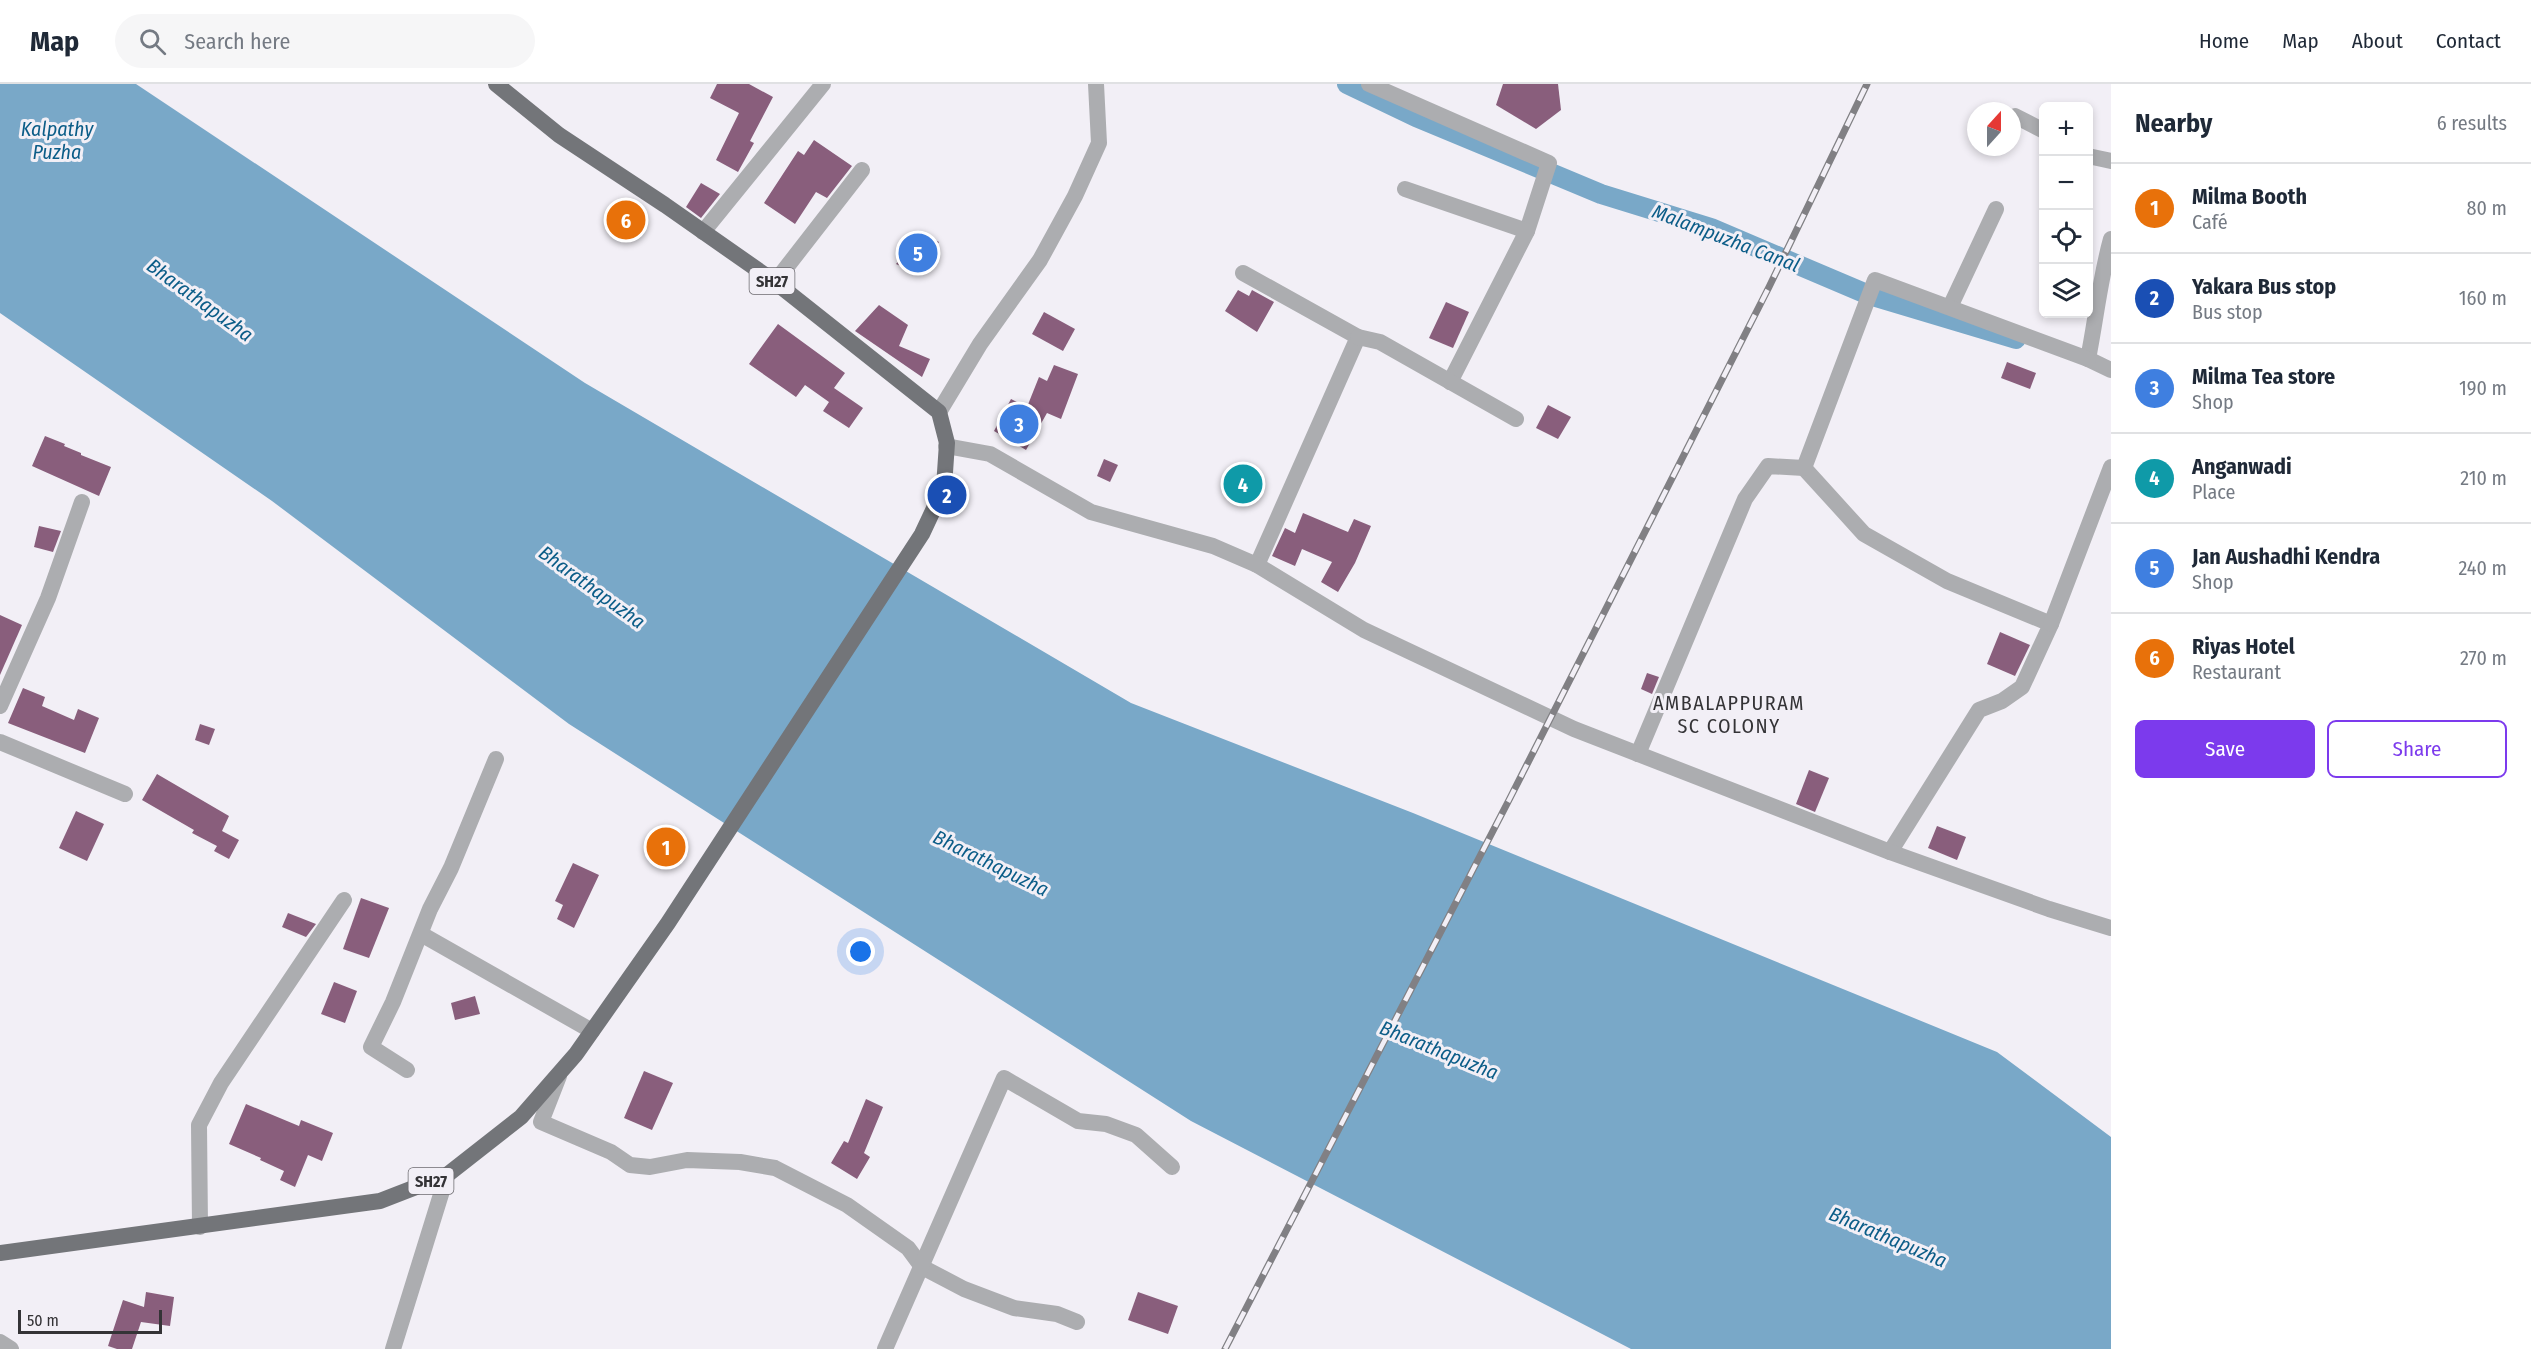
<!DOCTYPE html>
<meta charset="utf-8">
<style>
body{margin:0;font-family:"Fira Sans Condensed",sans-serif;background:#f6f6f7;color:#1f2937}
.controls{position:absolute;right:18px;top:18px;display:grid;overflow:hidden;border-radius:9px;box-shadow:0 3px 9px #0003}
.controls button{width:54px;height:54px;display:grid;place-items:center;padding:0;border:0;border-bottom:2px solid #e0e1e3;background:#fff;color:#1f2937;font:30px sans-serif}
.compass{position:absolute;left:1967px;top:18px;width:54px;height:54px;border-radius:50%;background:#fff;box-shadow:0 3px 9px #0003;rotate:21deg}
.scale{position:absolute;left:18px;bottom:15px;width:144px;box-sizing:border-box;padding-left:6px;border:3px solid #343336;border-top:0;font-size:16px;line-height:21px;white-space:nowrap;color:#343336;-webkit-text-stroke:4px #f2eff6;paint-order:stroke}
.you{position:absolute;left:861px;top:868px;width:21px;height:21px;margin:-15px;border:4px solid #fff;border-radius:50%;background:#1a73e8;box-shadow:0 0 0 9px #1a73e833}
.badge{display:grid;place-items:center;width:39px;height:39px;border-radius:50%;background:#7c3aed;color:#fff;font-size:20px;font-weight:700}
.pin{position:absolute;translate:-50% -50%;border:3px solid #fff;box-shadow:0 2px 6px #0006}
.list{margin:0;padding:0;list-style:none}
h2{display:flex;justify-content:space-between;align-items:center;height:78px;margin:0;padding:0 24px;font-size:26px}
h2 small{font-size:20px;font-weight:400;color:#747a83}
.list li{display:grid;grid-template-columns:39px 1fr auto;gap:18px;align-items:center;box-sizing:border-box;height:90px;padding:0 24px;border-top:2px solid #e0e1e3}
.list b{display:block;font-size:22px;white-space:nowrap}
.list p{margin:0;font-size:20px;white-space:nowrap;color:#747a83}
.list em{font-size:20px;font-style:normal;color:#747a83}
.actions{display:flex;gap:12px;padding:18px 24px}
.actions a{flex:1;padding:14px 0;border:2px solid #7c3aed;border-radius:9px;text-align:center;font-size:21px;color:#7c3aed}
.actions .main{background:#7c3aed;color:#fff}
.icon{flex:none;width:33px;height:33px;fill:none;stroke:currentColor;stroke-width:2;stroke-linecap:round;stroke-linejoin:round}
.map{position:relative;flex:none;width:2111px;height:1265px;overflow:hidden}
header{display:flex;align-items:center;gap:36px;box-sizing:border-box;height:84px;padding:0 30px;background:#fff;border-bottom:2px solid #e0e1e3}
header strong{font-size:28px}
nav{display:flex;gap:33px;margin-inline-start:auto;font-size:21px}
.search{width:420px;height:54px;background:#f6f6f7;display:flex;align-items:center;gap:15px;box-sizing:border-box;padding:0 21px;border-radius:33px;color:#747a83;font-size:22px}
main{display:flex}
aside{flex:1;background:#fff}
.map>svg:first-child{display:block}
</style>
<header>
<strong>Map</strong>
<div class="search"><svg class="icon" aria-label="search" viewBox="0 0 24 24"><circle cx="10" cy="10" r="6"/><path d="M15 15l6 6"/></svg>Search here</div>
<nav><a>Home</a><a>Map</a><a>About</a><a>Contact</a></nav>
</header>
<main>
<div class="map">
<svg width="2111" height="1265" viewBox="0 0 2111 1265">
<rect width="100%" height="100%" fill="#f2eff6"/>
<polygon fill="#79a8c8" points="0,0 136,0 585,299 1131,619 1413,729 1997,968 2111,1053 2111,1265 1631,1265 1191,1037 569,640 272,417 0,229"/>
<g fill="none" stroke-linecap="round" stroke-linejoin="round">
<polyline stroke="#79a8c8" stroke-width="20" points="1347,0 1416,33 1601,110 1711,144 1869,211 2016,255"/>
</g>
<g fill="#895e7c">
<polygon points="717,0 749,0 773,13 750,57 754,59 738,88 716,76 739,29 710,14"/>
<polygon points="1503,0 1558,0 1561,26 1536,45 1496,21"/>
<polygon points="814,56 852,82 827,114 816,108 795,140 764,119 798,67 804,71"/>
<polygon points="701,99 720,110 701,134 686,123"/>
<polygon points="921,149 939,158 916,189 896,180"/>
<polygon points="1238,206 1249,212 1252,206 1274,218 1257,248 1225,227"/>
<polygon points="1446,218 1469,228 1453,264 1429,254"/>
<polygon points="879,221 908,241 899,262 930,275 922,293 855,247"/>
<polygon points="1044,228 1075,245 1063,267 1032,250"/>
<polygon points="778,240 845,289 834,304 863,324 849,344 823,327 829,318 805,301 796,313 749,280"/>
<polygon points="2007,278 2036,289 2030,305 2001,294"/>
<polygon points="1054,281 1078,290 1061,335 1047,329 1026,366 994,347 1011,315 1027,323 1039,293 1047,297"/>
<polygon points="1548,321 1571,333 1558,355 1536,344"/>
<polygon points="45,352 65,360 64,362 81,369 81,371 111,383 99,412 32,382"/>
<polygon points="1104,375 1118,381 1110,398 1097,392"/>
<polygon points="1231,386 1254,386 1257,417 1230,414"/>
<polygon points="1303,429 1348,448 1354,435 1371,442 1355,479 1338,508 1321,498 1332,478 1302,465 1295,482 1272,472 1285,444 1295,449"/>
<polygon points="39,442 61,447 53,468 34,463"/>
<polygon points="0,531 22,541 0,591"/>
<polygon points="2000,548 2030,561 2015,592 1987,580"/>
<polygon points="1647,589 1659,593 1652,610 1641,605"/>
<polygon points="23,604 45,613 42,622 74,636 78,625 99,634 85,669 8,639"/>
<polygon points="200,640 215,645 209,661 195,656"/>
<polygon points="1809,686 1829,694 1815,728 1796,720"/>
<polygon points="157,690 229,732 222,747 239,756 229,775 214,767 217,762 192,749 194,746 142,716"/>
<polygon points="76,727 104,740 87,777 59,764"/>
<polygon points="1937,742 1966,753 1957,776 1928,764"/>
<polygon points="573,779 599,791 574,844 557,835 563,821 555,817"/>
<polygon points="361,814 389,824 369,874 343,865"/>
<polygon points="288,829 316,840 306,853 282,843"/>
<polygon points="334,898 357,907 345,939 321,930"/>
<polygon points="475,912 480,930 455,936 451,919"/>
<polygon points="644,987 673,999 652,1046 624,1034"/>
<polygon points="866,1015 883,1023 864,1069 870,1073 857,1095 831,1079 844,1057 848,1059"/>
<polygon points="246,1020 299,1042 301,1036 333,1049 322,1077 308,1071 295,1103 280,1096 284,1087 260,1076 261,1074 229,1060"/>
<polygon points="146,1208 174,1213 170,1242 141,1238 132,1265 117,1265 108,1262 123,1216 144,1223"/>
<polygon points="1138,1208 1178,1222 1168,1250 1128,1236"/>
</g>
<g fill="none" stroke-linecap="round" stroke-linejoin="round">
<g stroke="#acadb0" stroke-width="16">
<polyline points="1369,0 1549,79 1527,147"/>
<polyline points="2015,32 2044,47"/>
<polyline points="2088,72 2111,77"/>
<polyline points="1405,105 1527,147 1450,298"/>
<polyline points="703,148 823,0"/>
<path d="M2111 155C2100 194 2096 235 2088 275L2111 286"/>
<polyline points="1243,189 1358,253 1257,481"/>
<polyline points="775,198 862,86"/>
<polyline points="1950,223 1996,125"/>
<polyline points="1358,253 1380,258 1516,335"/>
<polyline points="939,328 980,260 1040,176 1075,112 1099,59 1096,0"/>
<polyline points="1804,384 1864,450 1947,497 2051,540 2022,603 2002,617 1979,626 1890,768"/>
<polyline points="2051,540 2111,383"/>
<polyline points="0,622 48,514 82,418"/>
<polyline points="0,658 125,710"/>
<polyline points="1638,670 1745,415 1768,382 1804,384 1875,196 2088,275"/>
<polyline points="421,850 592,947"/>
<polyline points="407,986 371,963 393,918 430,825 451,784 496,675"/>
<polyline points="559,992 541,1038 611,1068 630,1081 650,1083 687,1076 740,1078 775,1084 847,1121 908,1164 922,1183 964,1205 1014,1224 1057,1230 1077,1238"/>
<polyline points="200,1143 199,1041 221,999 344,816"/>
<polyline points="0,1258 11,1265"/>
<polyline points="393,1265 447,1091"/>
<polyline points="885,1265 1004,994 1078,1037 1106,1040 1136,1051 1172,1083"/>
</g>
<polyline stroke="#acadb0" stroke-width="16" points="946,362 990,370 1091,428 1213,462 1257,481 1364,546 1574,645 1890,768 2049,825 2111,844"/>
<polyline stroke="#737579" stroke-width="16" points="0,1169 380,1117 447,1091 521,1033 576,970 668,839 922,450 944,403 947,359 939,328 775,198 665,121 559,51 496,0"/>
<defs>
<polyline id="rail" points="1225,1265 1510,714 1769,203 1867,0"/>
</defs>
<use href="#rail" stroke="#818084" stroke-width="7"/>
<use href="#rail" stroke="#f2eff6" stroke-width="4.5" stroke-dasharray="14" stroke-linecap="butt"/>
</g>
<g text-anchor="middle" stroke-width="6" stroke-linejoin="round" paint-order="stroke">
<g fill="#f2eff6" stroke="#6d6b70" stroke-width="1.5">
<rect x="749.5" y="184" width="45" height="26" rx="4.5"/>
<rect x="408.5" y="1084" width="45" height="26" rx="4.5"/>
</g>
<g font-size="16" font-weight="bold" fill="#343336">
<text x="772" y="203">SH27</text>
<text x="431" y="1103">SH27</text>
</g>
<g font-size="20" font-style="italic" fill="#0c5d88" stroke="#f2eff6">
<text x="57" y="52">Kalpathy<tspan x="57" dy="23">Puzha</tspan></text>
<text transform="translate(1726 154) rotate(21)" y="7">Malampuzha Canal</text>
<text transform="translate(200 216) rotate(36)" y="7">Bharathapuzha</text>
<text transform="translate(592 503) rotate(36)" y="7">Bharathapuzha</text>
<text transform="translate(991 779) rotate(26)" y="7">Bharathapuzha</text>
<text transform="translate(1439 966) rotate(22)" y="7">Bharathapuzha</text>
<text transform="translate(1888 1153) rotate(23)" y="7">Bharathapuzha</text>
</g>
<g font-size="20" letter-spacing="1.5" fill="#343336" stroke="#f2eff6">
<text x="1729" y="626">AMBALAPPURAM<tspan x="1729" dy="23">SC COLONY</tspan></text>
</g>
</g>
</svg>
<div class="controls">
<button>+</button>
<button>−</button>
<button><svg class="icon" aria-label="locate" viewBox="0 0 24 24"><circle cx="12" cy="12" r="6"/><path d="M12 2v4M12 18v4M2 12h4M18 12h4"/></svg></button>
<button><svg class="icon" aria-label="layers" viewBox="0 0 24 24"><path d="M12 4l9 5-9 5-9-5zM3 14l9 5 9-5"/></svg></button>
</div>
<svg class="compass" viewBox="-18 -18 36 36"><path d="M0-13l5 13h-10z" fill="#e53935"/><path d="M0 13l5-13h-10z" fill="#747a83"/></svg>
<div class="scale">50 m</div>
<div class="you"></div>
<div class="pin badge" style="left:666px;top:763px;background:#e8710a">1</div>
<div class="pin badge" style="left:947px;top:411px;background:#1a4fb4">2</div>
<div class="pin badge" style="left:1019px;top:340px;background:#3f7fe0">3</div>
<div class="pin badge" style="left:1243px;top:400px;background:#0f9aa8">4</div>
<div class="pin badge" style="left:918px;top:169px;background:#3f7fe0">5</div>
<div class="pin badge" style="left:626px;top:136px;background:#e8710a">6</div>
</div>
<aside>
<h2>Nearby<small>6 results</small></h2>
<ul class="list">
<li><span class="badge" style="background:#e8710a">1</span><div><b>Milma Booth</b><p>Café</p></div><em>80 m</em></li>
<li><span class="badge" style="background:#1a4fb4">2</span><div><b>Yakara Bus stop</b><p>Bus stop</p></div><em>160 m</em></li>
<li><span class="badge" style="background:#3f7fe0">3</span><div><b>Milma Tea store</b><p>Shop</p></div><em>190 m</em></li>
<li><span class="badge" style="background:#0f9aa8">4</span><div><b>Anganwadi</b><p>Place</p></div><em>210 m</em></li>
<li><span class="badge" style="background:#3f7fe0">5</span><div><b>Jan Aushadhi Kendra</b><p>Shop</p></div><em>240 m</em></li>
<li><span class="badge" style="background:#e8710a">6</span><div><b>Riyas Hotel</b><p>Restaurant</p></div><em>270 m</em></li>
</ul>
<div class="actions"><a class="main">Save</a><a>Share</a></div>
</aside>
</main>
